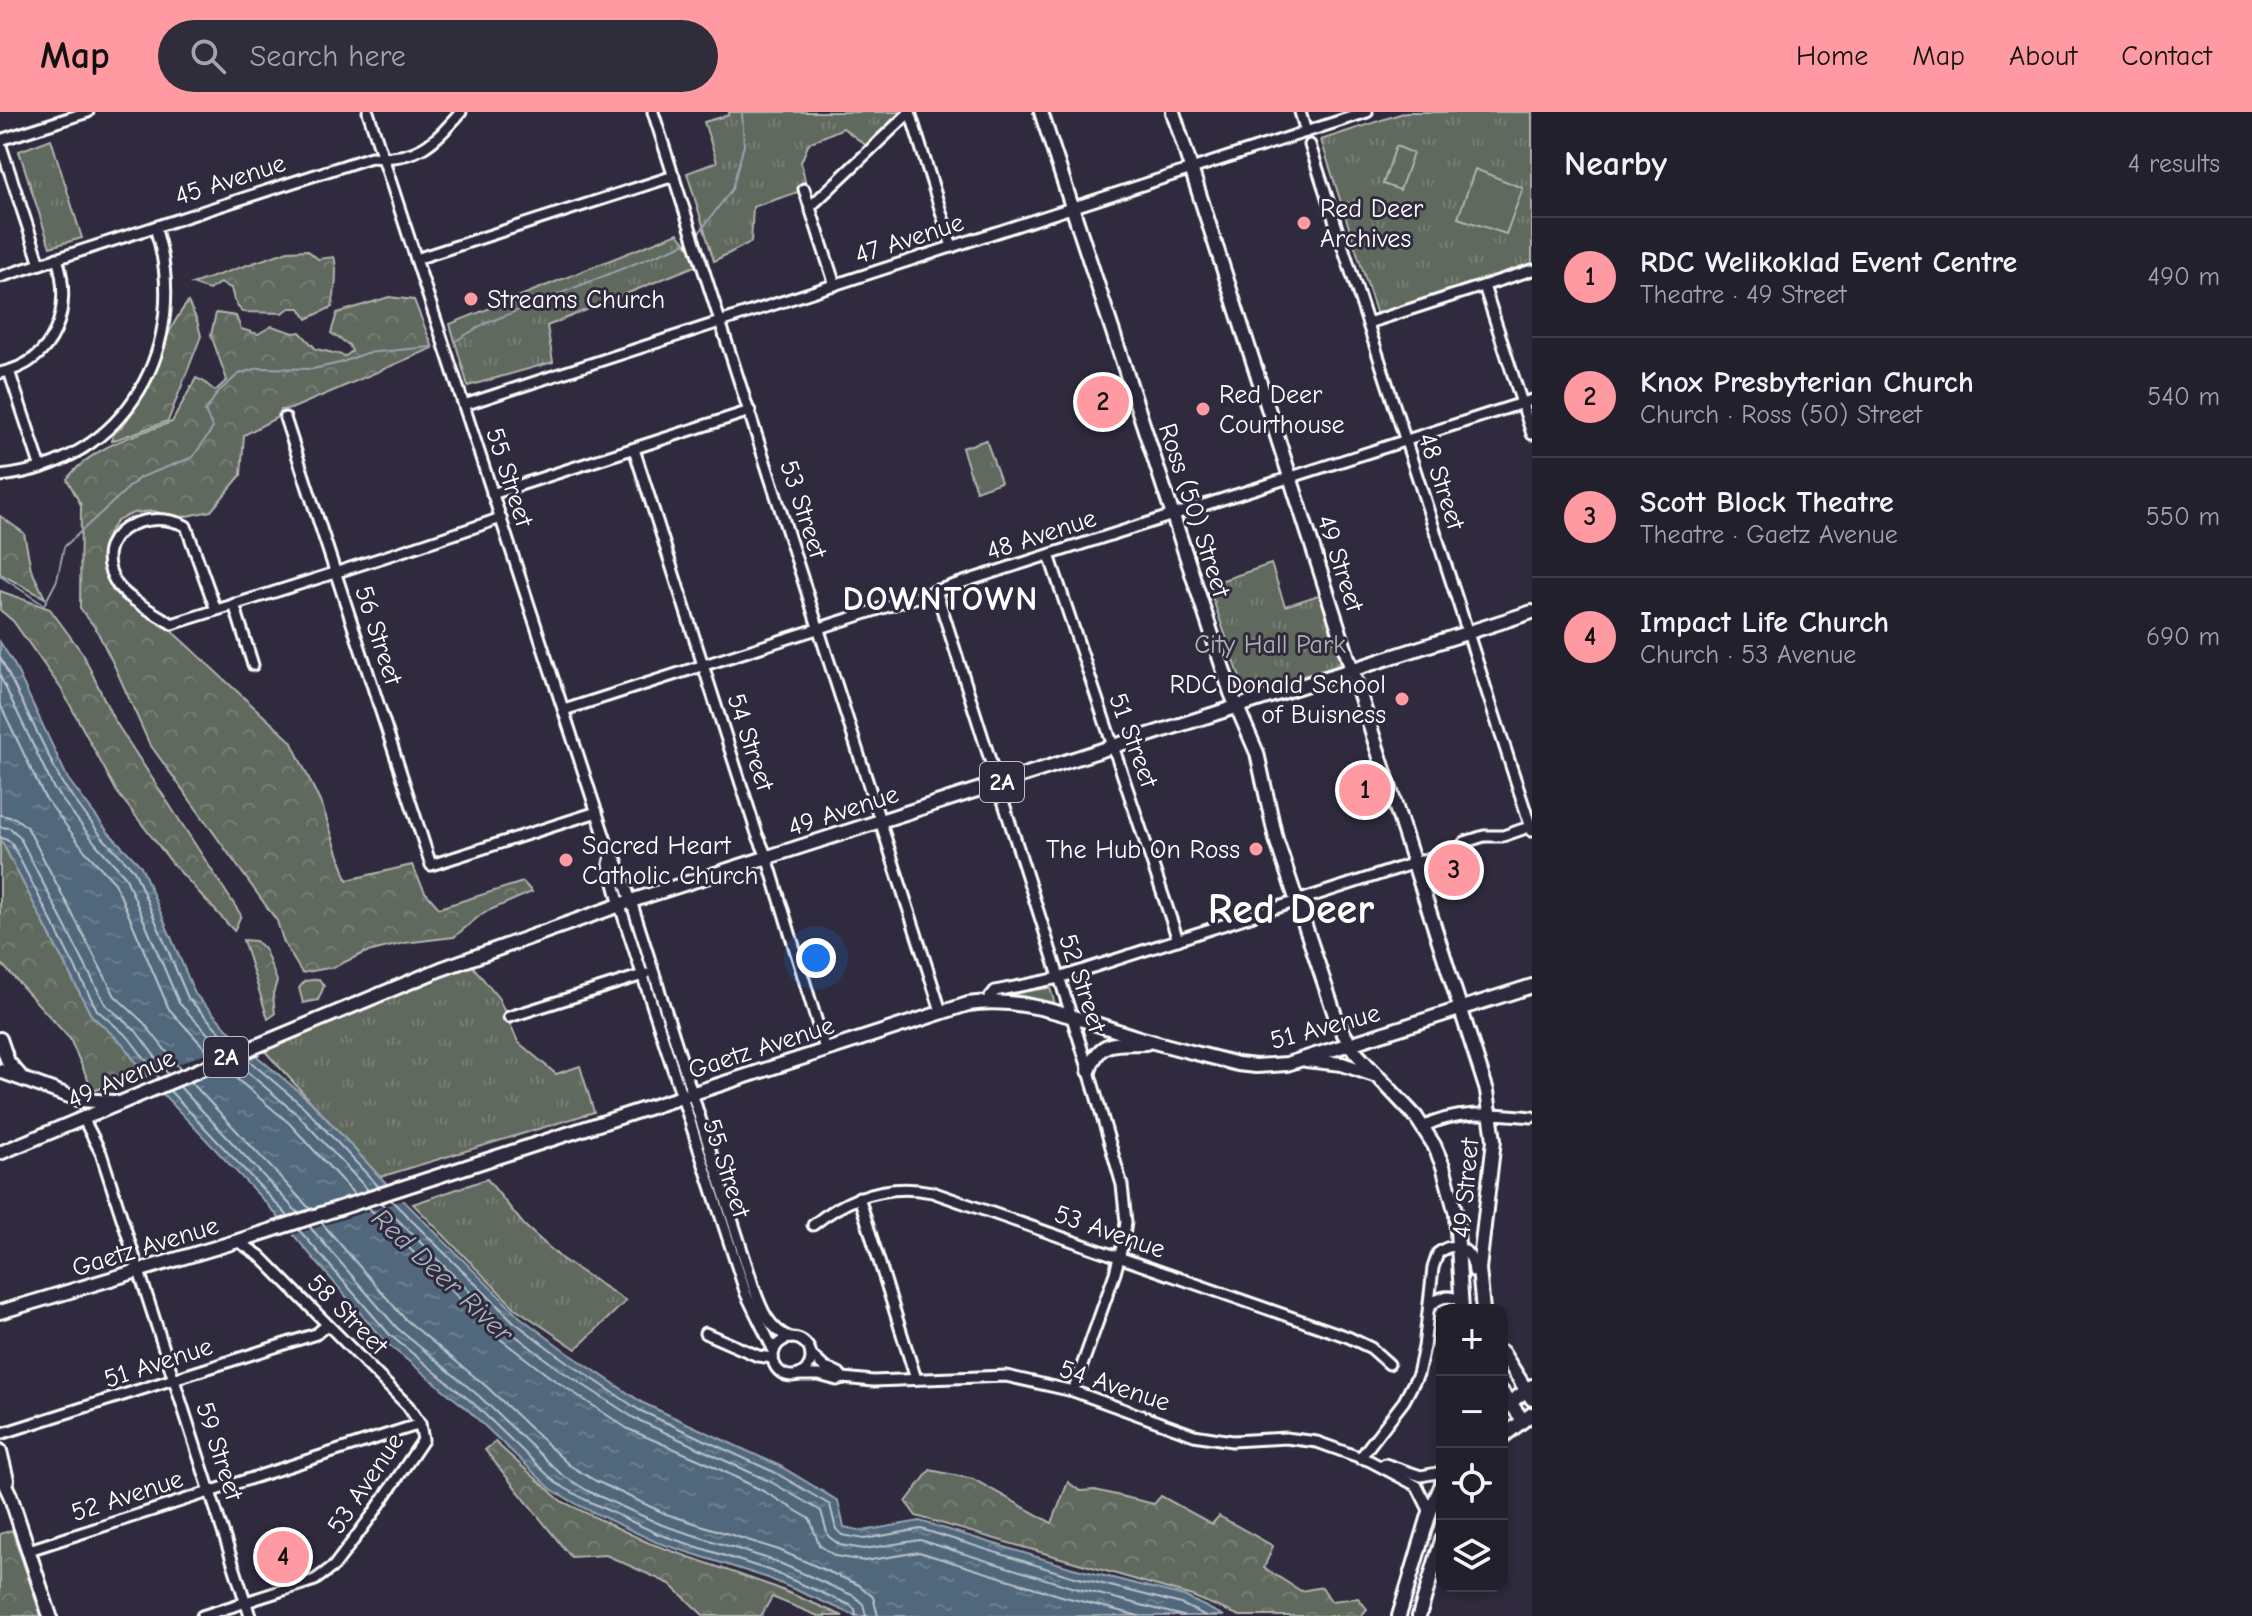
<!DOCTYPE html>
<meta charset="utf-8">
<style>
body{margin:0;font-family:"Comic Neue",sans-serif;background:#2f2d3a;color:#f1f3f6}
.controls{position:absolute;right:24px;bottom:24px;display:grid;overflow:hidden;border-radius:16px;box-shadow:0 4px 12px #0003}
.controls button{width:72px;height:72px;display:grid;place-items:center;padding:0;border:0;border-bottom:2px solid #403e4a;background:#23202e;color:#f1f3f6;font:40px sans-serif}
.you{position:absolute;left:816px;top:846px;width:28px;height:28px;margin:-20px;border:6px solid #fff;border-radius:50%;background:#1a73e8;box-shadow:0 0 0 12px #1a73e833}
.badge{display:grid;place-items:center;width:52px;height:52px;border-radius:50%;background:#ff9aa2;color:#111;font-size:26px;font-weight:700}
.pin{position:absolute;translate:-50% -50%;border:4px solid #fff;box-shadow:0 2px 8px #0006}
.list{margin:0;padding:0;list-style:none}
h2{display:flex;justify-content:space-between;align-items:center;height:104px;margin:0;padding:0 32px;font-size:34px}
h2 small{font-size:26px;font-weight:400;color:#a3a3aa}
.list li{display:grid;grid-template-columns:52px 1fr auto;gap:24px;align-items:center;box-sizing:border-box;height:120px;padding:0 32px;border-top:2px solid #403e4a}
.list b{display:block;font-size:30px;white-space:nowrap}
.list p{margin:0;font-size:26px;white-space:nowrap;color:#a3a3aa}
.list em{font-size:26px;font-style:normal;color:#a3a3aa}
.icon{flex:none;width:44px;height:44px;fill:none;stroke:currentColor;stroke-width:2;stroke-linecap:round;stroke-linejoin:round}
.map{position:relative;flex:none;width:1532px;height:1504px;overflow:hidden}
header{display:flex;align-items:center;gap:48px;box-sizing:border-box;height:112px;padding:0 40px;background:#ff9aa2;color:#111}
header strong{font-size:38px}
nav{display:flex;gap:44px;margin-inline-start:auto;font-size:28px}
.search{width:560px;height:72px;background:#2f2d3a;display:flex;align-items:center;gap:20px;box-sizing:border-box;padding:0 28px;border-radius:44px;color:#a3a3aa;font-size:30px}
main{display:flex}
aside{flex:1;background:#23202e}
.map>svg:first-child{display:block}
</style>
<header>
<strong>Map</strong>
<div class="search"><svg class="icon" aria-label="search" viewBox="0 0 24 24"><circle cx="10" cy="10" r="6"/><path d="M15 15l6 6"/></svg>Search here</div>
<nav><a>Home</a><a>Map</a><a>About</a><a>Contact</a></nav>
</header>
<main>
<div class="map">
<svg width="1532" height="1504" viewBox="0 0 1532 1504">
<defs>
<pattern id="forest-crowns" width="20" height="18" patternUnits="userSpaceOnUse" patternTransform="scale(2)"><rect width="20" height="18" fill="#60695d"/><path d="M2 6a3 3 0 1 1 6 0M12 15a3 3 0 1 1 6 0" fill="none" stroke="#788075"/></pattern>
<pattern id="park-tufts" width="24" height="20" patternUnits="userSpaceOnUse" patternTransform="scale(2)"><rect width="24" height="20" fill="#60695d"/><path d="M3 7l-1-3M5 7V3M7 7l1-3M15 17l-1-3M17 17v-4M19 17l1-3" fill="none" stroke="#788075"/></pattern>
<pattern id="water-ripples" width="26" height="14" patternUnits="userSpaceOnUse" patternTransform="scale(2)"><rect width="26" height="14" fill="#51687c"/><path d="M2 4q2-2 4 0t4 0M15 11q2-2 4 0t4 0" fill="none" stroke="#6b7f90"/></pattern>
</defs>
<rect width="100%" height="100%" fill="#2f2a3d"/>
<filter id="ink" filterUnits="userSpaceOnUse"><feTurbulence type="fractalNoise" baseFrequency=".0125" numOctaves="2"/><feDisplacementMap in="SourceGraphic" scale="16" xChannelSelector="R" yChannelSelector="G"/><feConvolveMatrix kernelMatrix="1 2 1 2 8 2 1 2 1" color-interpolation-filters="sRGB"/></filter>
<g filter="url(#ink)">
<g fill="url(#forest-crowns)" stroke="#b0b4ae" stroke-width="2">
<path d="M307 138 318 147 334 145C338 156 335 182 332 195L307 207 300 196H290L282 201 242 200 234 188 231 176 220 171 209 178 192 172 288 139Z"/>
<path d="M389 185 414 188 433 236 291 297 281 298 276 306 244 323 241 363 211 399 177 406 154 399 133 401 117 409 109 420 105 452 112 478 164 512 291 629 323 696 347 768 412 753 425 780 439 796 523 770 532 780 483 801 454 825 404 831 364 841 334 855 302 861 284 831 277 809 149 631 114 553 96 517 80 496 81 393 67 367C91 335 135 323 172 310L196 266 203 269 215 279 227 268 211 223 216 201 236 204 241 217 258 222 272 214 294 221 300 220 316 237 346 244 352 239 349 233 331 221 337 201Z"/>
<path d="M188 190 197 208 201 224 168 309 112 329 113 323C153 288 155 231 188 190Z"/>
<polygon points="0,404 24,421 31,457 45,486 0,462"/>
<polygon points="0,479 50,497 83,542 113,606 241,803 234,819 173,752 117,680 62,578 13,509 0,498"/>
<polygon points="0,726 91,903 123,932 143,961 93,979 70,927 0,850"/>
<polygon points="243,828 256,829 265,838 277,869 273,882 275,902 268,907"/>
<polygon points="319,867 324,874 318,888 303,891 299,876 305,869"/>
<polygon points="495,1330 561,1389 649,1431 775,1475 843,1504 818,1504 772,1485 761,1504 704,1504 670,1472 606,1443 571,1445 485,1338"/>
<polygon points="930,1358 973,1367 1052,1411 1068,1370 1080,1379 1095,1378 1154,1392 1161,1384 1212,1412 1219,1404 1273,1434 1264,1456 1301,1479 1322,1475 1331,1489 1358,1486 1367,1497 1361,1504 1240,1504 1192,1484 916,1404 906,1390"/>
<polygon points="12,1418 41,1504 0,1504 0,1422"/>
</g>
<g fill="url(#park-tufts)" stroke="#b0b4ae" stroke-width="2">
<polygon points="729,0 902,0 868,35 843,16 809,31 801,50 807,77 753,95 751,130 714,149 687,61 717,50 704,10 729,3"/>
<polygon points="1406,0 1532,0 1532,154 1377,203 1321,28"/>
<polygon points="51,27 82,126 50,135 19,39"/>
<polygon points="678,121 702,151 547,214 553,250 468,274 450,212"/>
<polygon points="986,328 1001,370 976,379 962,336"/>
<polygon points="1271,452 1285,494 1322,482 1343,545 1336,554 1247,581 1245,580 1208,473"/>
<polygon points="471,852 499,887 518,930 556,962 580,954 594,1000 380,1065 262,936 408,873"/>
<polygon points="1050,876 1056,895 1015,885 1018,880"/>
<polygon points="487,1067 524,1113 562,1147 626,1189 576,1237 515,1196 413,1092"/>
</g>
<g fill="#60695d" stroke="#b0b4ae" stroke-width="2">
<polygon points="1396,34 1413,41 1400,78 1383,72"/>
<polygon points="1475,57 1523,76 1506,122 1458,106"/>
</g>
<polygon fill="url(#water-ripples)" stroke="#97a4b0" stroke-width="2" points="0,530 14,552 68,667 108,720 141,754 195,882 239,929 310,989 380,1065 520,1205 568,1241 643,1291 780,1354 838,1389 844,1415 863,1419 920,1409 1073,1456 1184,1484 1224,1504 856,1504 768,1466 656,1430 580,1394 551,1377 467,1297 384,1229 268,1093 143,961 123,932 91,903 0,726"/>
<g fill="#2f2a3d">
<polygon points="241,926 256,939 156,982 143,967"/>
<polygon points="391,1071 407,1087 289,1124 275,1108"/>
</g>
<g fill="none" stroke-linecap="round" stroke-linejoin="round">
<g stroke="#b9c3cb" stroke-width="2">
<polyline points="0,545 62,671 102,725 134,758 188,886 234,935"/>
<polyline points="0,564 54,677 95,731 125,764 179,891 224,939"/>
<polyline points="0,592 44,684 85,739 115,771 169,897 212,944"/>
<polyline points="0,703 15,706 27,715 115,884 144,911 180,957"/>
<polyline points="0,715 10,716 19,724 105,892 136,919 168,962"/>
<polyline points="0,725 11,730 97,898 129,926 159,966"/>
<polyline points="247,947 304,995 379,1075"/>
<polyline points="237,951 298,1003 368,1078"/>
<polyline points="224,956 289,1011 355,1083"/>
<polyline points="191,970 310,1097"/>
<polyline points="180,975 298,1101"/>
<polyline points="170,979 288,1104"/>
<polyline points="391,1088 514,1210 563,1247 639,1298 776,1361 830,1393 836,1417 842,1423 864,1427 921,1417 1071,1464 1181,1492 1206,1504"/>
<polyline points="381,1091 507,1217 557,1256 634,1306 771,1370 821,1399 828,1424 840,1433 864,1437 920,1428 1068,1474 1183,1504"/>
<polyline points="368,1095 499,1226 550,1265 628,1317 707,1351 765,1380 810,1407 819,1433 835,1444 865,1449 919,1440 1065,1485 1139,1504"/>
<polyline points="321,1110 405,1207 487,1275 569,1353 594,1368 666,1402 779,1438 859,1473 873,1485 878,1504"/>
<polyline points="309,1114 397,1216 479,1284 562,1363 588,1379 662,1413 775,1449 854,1484 863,1492 866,1504"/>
<polyline points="299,1118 390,1223 473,1291 556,1371 584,1387 658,1422 771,1459 850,1493 855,1498 856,1504"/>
</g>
<g stroke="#97a4b0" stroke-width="2">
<polyline points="696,125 732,77 744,33 742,0"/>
<polyline points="457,228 484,212 691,129"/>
<polyline points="0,464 44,493 57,468 64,435 139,366 193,345 213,316 205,300 218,280 239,262 258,256 313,257 340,251 366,241 431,235"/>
</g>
<defs>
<g id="minor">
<path d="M368 0 611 744 617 749 631 789 754 1176C761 1196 769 1218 791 1226"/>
<polyline points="653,0 941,899"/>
<polyline points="1300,0 1306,20"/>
<polyline points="0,28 88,0"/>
<polyline points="0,31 40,152"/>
<polyline points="1310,33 1532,719"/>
<polyline points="804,77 835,173"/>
<polyline points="810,95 910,0 952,135"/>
<polyline points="416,147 674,64"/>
<path d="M0 165 371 45C417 49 433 32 461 0"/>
<polyline points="1484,174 1532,322"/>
<polyline points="1368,211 1532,158"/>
<polyline points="9,259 41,356"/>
<path d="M0 261C56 250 73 196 57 146"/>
<polyline points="464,293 1367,0"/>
<polyline points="285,306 431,753 597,700"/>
<polyline points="634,337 757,722 767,745 825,937"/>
<path d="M0 364C127 351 193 232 155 115"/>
<polyline points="492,382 750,299"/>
<polyline points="1049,443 1178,828"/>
<polyline points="936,478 1089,959 1122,1073 1126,1110 1123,1131 1115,1161 1073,1279"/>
<polyline points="234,492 253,553"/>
<path d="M216 498 186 414C144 394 87 423 116 471 125 486 157 502 172 512 281 478 392 444 501 406"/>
<polyline points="564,598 1532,288"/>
<polyline points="611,744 609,752 620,794 746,1182 774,1239"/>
<polyline points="987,889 995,879 1059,866 1424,748 1459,736 1465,730 1484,724 1503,724 1532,714"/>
<polyline points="509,905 646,862"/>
<polyline points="83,1006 101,1041 250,1504"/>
<path d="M1423 1015C1457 997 1496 1002 1532 1005"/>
<polyline points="859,1085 916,1267"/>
<path d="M813 1113C848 1085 887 1071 932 1080L1348 1225 1371 1236 1389 1252"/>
<path d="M1429 1196C1437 1185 1447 1182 1460 1188"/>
<polyline points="705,1221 758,1244 773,1246"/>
<circle cx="792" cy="1245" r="19"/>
<polyline points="811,1243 825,1256 839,1261 843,1266"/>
<polyline points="800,1263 819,1263 837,1268 843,1266 873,1269 1006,1264 1073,1279 1194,1323 1232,1329 1286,1326 1317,1330 1370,1349 1417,1374 1430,1400"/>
<polyline points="0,1322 316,1222 327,1213"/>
<path d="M1360 1346 1404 1289 1418 1262 1424 1235 1433 1156 1438 1141C1457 1126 1473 1140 1474 1160"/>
<polyline points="1385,1352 1421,1364 1442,1360"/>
<polyline points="29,1438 420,1312"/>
<polyline points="202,1504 315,1468 334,1454 373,1402 423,1328 420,1312 408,1294 260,1144 238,1129"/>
</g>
<g id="major">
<polyline points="1041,0 1231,581 1257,641 1276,727 1338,912 1355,940 1416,1005 1434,1033 1443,1054 1456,1102 1462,1198"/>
<polyline points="1173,0 1487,979 1494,1028 1479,1157 1483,1198"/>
<polyline points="0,927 8,950 21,965"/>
<polyline points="1306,948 1342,952 1374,963"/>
<polyline points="0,959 80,988 114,990"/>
<path d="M1089 959C1100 926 1115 932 1146 931"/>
<polyline points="0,1041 441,857 631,789 1532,500"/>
<path d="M0 1200 238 1129 968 892C1023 883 1084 909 1136 925 1170 935 1204 943 1238 952L1256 954 1287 952 1532 874"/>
<polyline points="1502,1240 1532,1287"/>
<polyline points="1502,1280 1523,1308"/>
<polyline points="1502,1297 1532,1274"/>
<polyline points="1502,1325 1532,1302"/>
<polyline points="0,1339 7,1368"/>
<polyline points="0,1362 10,1383 50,1504"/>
<polyline points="1399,1504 1430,1400 1442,1372"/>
<polyline points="1419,1504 1442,1428"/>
</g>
</defs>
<use href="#minor" stroke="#fff" stroke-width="15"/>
<use href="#major" stroke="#fff" stroke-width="18"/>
<use href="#minor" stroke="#2f2a3d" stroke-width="9"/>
<use href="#major" stroke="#2f2a3d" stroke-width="12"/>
</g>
</g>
<g fill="#ff9aa2" stroke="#2f2a3d" stroke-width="3">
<circle cx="1304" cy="111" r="8"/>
<circle cx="471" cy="187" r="8"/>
<circle cx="1203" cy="297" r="8"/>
<circle cx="1402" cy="587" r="8"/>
<circle cx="1256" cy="737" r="8"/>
<circle cx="566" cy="748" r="8"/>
</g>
<g text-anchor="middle" stroke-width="6" stroke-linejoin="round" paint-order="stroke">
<g fill="#2f2a3d" stroke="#c1bfc5" stroke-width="2">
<rect x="980" y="650" width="44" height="40" rx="6"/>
<rect x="204" y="925" width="44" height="40" rx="6"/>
</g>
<g font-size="24" font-weight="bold" fill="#fff">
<text x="1002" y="678">2A</text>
<text x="226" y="953">2A</text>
</g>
<g font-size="26" fill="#fff" stroke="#2f2a3d">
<text transform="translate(230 67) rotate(-18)" y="9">45 Avenue</text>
<text transform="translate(909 126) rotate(-18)" y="9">47 Avenue</text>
<text transform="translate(510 365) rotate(72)" y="9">55 Street</text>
<text transform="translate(1442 369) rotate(72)" y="9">48 Street</text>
<text transform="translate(804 397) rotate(72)" y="9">53 Street</text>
<text transform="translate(1195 398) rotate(72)" y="9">Ross (50) Street</text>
<text transform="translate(1041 422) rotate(-18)" y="9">48 Avenue</text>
<text transform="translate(1341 451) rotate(72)" y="9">49 Street</text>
<text transform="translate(379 523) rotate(72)" y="9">56 Street</text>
<text transform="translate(1134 628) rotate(70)" y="9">51 Street</text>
<text transform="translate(751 630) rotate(72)" y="9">54 Street</text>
<text transform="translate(843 698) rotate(-18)" y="9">49 Avenue</text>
<text transform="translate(1083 871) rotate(72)" y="9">52 Street</text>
<text transform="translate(1325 914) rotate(-15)" y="9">51 Avenue</text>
<text transform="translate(761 935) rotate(-18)" y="9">Gaetz Avenue</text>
<text transform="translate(121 966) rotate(-23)" y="9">49 Avenue</text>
<text transform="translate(727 1056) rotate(72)" y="9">55 Street</text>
<text transform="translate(1465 1076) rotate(-85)" y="9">49 Street</text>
<text transform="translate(1110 1119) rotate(19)" y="9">53 Avenue</text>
<text transform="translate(145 1134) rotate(-17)" y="9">Gaetz Avenue</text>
<text transform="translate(348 1202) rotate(45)" y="9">58 Street</text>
<text transform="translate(158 1250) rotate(-18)" y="9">51 Avenue</text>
<text transform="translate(1115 1273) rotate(18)" y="9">54 Avenue</text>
<text transform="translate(220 1339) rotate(72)" y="9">59 Street</text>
<text transform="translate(365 1371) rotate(-56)" y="9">53 Avenue</text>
<text transform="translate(127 1383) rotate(-18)" y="9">52 Avenue</text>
</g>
<g font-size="26" fill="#fff" stroke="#2f2a3d" text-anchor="start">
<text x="1320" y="105">Red Deer<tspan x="1320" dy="30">Archives</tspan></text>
<text x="487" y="196">Streams Church</text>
<text x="1219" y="291">Red Deer<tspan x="1219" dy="30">Courthouse</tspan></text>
<text x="1386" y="581" text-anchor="end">RDC Donald School<tspan x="1386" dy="30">of Buisness</tspan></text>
<text x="582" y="742">Sacred Heart<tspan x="582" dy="30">Catholic Church</tspan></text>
<text x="1240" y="746" text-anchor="end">The Hub On Ross</text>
</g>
<g font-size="26" fill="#b0b4ae" stroke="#2f2a3d">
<text x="1270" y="541">City Hall Park</text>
</g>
<g font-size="28" font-style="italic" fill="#a8b4be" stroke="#2f2a3d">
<text transform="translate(443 1163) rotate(43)" y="10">Red Deer River</text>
</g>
<g font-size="34" font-weight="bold" letter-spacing="2" fill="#fff" stroke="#2f2a3d">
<text x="941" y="498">DOWNTOWN</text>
</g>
<g font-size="42" font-weight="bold" fill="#fff" stroke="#2f2a3d">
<text x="1291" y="811">Red Deer</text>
</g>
</g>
</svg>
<div class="controls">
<button>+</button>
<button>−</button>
<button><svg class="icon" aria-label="locate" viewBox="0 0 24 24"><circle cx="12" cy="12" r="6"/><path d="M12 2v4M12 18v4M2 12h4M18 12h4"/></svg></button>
<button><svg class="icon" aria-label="layers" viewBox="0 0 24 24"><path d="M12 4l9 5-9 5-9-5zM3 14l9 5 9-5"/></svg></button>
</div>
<div class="you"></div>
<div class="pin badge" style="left:1365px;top:678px">1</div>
<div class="pin badge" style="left:1103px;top:290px">2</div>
<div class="pin badge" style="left:1454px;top:758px">3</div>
<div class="pin badge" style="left:283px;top:1445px">4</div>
</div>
<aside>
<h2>Nearby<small>4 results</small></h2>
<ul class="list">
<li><span class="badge">1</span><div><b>RDC Welikoklad Event Centre</b><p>Theatre · 49 Street</p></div><em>490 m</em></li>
<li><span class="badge">2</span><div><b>Knox Presbyterian Church</b><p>Church · Ross (50) Street</p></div><em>540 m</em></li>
<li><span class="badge">3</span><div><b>Scott Block Theatre</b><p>Theatre · Gaetz Avenue</p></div><em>550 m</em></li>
<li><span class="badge">4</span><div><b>Impact Life Church</b><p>Church · 53 Avenue</p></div><em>690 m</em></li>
</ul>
</aside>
</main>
